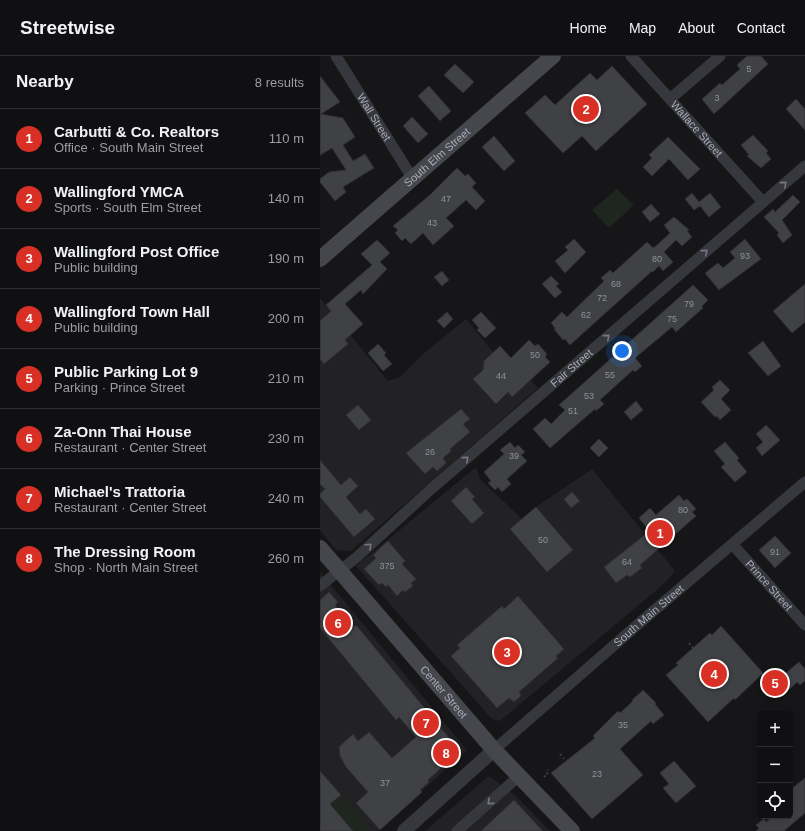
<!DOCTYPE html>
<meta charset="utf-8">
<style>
body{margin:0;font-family:Arial,sans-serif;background:#19191b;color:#f1f3f6}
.controls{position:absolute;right:12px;bottom:12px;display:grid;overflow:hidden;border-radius:6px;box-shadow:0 4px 16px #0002}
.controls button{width:36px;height:36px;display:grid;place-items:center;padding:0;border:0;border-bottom:1px solid #303032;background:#101012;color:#f1f3f6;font:20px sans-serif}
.you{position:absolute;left:302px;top:295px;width:14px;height:14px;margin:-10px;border:3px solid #fff;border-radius:50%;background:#1a73e8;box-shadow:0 0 0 6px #1a73e833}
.badge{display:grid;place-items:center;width:26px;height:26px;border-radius:50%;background:#d93025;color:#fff;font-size:13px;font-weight:700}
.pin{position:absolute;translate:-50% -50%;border:2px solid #fff;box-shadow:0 1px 4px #0006}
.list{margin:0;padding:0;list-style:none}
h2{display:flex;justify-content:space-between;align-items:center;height:52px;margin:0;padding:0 16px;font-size:17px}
h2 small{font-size:13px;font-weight:400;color:#9c9d9f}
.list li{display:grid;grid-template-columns:26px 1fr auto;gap:12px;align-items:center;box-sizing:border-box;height:60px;padding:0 16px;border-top:1px solid #303032}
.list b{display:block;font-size:15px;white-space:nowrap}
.list p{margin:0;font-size:13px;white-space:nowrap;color:#9c9d9f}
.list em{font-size:13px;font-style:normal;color:#9c9d9f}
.icon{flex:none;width:22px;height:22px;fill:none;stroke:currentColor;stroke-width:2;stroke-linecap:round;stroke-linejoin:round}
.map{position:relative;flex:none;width:485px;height:775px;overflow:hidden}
header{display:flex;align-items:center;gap:24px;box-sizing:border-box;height:56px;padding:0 20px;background:#101012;border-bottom:1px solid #303032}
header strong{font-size:19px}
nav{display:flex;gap:22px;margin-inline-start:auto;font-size:14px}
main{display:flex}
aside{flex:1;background:#101012}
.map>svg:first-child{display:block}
</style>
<header>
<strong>Streetwise</strong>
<nav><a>Home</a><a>Map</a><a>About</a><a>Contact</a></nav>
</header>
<main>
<aside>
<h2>Nearby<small>8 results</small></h2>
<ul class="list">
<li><span class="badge">1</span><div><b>Carbutti &amp; Co. Realtors</b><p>Office · South Main Street</p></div><em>110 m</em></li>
<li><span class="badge">2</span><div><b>Wallingford YMCA</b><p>Sports · South Elm Street</p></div><em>140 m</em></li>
<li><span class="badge">3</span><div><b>Wallingford Post Office</b><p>Public building</p></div><em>190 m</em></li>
<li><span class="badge">4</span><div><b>Wallingford Town Hall</b><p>Public building</p></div><em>200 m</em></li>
<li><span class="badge">5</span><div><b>Public Parking Lot 9</b><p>Parking · Prince Street</p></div><em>210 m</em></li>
<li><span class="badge">6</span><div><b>Za-Onn Thai House</b><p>Restaurant · Center Street</p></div><em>230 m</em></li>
<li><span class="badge">7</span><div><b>Michael's Trattoria</b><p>Restaurant · Center Street</p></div><em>240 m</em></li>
<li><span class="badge">8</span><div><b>The Dressing Room</b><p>Shop · North Main Street</p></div><em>260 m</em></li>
</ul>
</aside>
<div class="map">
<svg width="485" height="775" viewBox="0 0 485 775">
<rect width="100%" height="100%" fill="#161618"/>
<g fill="#222225">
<polygon points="0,242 68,325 80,321 103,298 146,263 173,296 180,290 218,332 31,495 16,494 0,474"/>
<polygon points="156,411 160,423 202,463 216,451 272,413 355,515 345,527 180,665 172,663 36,510"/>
<polygon points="0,516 147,694 58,775 0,775"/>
<polygon points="169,720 195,739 230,775 105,775"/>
</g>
<g fill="#1e261f">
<polygon points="297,133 314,149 289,172 272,154"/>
<polygon points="21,739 51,774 51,775 33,775 10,748"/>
</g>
<g fill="#404145" stroke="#303034">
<polygon points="427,0 441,0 448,8 394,58 382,43 400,27 402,29 420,13 417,9"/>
<polygon points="135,8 154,26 143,37 124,19"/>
<polygon points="292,10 327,48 276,95 262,80 243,97 205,57 225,39 235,49 270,17 277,24"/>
<polygon points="0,20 20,46 1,58 23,62 35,81 23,89 33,105 45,98 54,112 23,131 26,136 15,145 0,126 0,123 9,116 26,114 12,92 0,99"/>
<polygon points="109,30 131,55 120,65 98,40"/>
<polygon points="476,43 485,53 485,74 466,53"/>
<polygon points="92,61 108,78 98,87 83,70"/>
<polygon points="433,79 448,95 446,97 451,103 441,112 427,100 429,99 421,89"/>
<polygon points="174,80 195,105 184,115 162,91"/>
<polygon points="348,81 380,113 368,124 349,103 332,120 323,111 332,102 329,99"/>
<polygon points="137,112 145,120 148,118 156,127 152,131 165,145 156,154 146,144 126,162 134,170 113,189 103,177 91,188 85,182 82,185 75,177 78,174 73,170 111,138"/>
<polygon points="372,137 379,146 390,137 401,151 389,161 380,150 374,154 365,143"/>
<polygon points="473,139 480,146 462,164 472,179 463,187 457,179 459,177 444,161 453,153 455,156"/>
<polygon points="331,148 340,158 330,166 322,156"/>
<polygon points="354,161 369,174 367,175 372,181 362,190 356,184 344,196 353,206 343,215 339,210 333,216 332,215 250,289 245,283 243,284 234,273 235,272 231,267 242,256 247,261 284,225 281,222 290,214 293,217 327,186 333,192 337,189 350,177 344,169"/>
<polygon points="254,183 266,196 245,217 235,205 248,194 245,191"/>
<polygon points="425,183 441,203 399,234 385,217 398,207 403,212 415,202 410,196"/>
<polygon points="57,184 70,197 60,206 67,213 43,238 41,234 25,248 43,268 25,284 28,288 4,308 0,303 0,265 11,255 6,249 52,209 41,198"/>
<polygon points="122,215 129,224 122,230 114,221"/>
<polygon points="231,220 239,228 236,230 242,236 235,242 222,228"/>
<polygon points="485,228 485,266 472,277 453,255"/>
<polygon points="373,229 388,244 382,250 383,252 356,276 352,271 315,302 322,310 315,316 313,314 280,344 284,348 276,355 275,353 230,392 213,373 225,362 231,368 245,354 239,349"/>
<polygon points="127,256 133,263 124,272 117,265"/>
<polygon points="161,256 176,272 165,282 157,274 159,272 152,264"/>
<polygon points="209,284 215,290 218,288 227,298 225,301 230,306 192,341 188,336 176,348 153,323 163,314 164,305 180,290 191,302"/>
<polygon points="443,285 461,310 448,320 428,297"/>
<polygon points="58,288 66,297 64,299 72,308 63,315 48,297"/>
<polygon points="400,324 410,334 401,343 411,354 400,364 397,360 395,361 381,346 394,334 392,331"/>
<polygon points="316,345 323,354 311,364 304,356"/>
<polygon points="38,349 51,364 39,374 26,359"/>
<polygon points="141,353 150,363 143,368 150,376 130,393 131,395 123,402 126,407 117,415 113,411 105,418 86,397"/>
<polygon points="446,369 460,384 442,400 436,392 443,386 436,378"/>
<polygon points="279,383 288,392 279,401 270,392"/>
<polygon points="190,386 195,392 198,389 205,396 201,399 207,405 187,423 191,428 182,436 178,431 175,434 168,427 171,425 164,416 184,398 180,394"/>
<polygon points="405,386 419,402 417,404 427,416 415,426 401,411 405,408 394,395"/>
<polygon points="0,404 21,429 30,421 38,430 26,441 40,458 46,453 55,463 34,481 0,441 0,438 5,433 0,428"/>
<polygon points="146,431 155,441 152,443 164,457 152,468 131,445"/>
<polygon points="252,436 260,445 251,452 244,443"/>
<polygon points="359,439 364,445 367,443 376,453 372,456 376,460 320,509 322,512 310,521 307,519 296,527 284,511 326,478 324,475 327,472 319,462 330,452 336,459"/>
<polygon points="216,451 253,494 227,516 190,473"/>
<polygon points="455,480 471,497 455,512 439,494"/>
<polygon points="68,485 85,505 82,508 96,523 91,527 93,530 85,536 83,534 77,540 68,529 66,531 62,527 59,529 44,513 56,502 53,499"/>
<polygon points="9,536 18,546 15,549 34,571 36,569 140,695 108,724 109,726 100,734 102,736 60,774 36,747 48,736 26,711 20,700 19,691 33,678 38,685 49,676 72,702 96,681 79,661 76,664 0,572 0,544"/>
<polygon points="198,540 244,593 236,600 238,602 199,636 201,640 194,646 189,642 177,652 131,600 140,592 137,589 182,550 184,553"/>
<polygon points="401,570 443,617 415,644 414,642 388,666 346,619 358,609 356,607 390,577 392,579"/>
<polygon points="479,606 485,613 485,625 480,629 477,626 470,633 460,622"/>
<polygon points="323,634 336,647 335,648 344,659 333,668 331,665 300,693 323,719 272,763 231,717 275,682 273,680 298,655 300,657 313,645 312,644"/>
<polygon points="354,705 376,730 356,747 343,732 349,728 340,717"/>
<polygon points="0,715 21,739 10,748 33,775 0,775"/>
<polygon points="485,722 485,757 464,775 436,775 439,772 436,769 444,763 446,766 453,760 470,760 470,734"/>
<polygon points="194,744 223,775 161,775"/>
</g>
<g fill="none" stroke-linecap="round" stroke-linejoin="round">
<g stroke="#3d3f44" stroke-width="2" stroke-dasharray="2 3" stroke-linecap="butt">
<polyline points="369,587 373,592"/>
<polyline points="240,698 244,703"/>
<polyline points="224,721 228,718 226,716 228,714"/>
</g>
<g stroke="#37383d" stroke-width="11">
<path id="s1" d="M16 0 93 123"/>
<path id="s2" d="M311 0 443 146"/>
<polyline points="350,43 400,0"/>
<path id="s3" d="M413 489 485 569"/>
<path id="s4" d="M0 530 37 501 110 434 485 110"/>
<path id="s5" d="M174 694 323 564 485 426"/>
<polyline points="137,775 199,720"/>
</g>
<polyline stroke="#37383d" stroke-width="14" points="84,775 174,694"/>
<g stroke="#45474d" stroke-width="16">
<path id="s6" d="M0 203 233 0"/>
<path id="s7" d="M0 492 174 694 252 775"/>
</g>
</g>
<defs><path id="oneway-chevron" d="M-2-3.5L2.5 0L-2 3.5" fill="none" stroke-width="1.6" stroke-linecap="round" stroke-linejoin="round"/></defs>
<g stroke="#757881">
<use href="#oneway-chevron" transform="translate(464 128) rotate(-41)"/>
<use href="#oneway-chevron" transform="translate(385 196) rotate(-41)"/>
<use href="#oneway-chevron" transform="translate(287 281) rotate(-41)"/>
<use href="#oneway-chevron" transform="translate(146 403) rotate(-41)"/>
<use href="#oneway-chevron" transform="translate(49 490) rotate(-43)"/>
<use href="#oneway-chevron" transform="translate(170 746) rotate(139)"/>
</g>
<g text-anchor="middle" stroke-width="4" stroke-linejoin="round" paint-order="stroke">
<g font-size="9" fill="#8e929b">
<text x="429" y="16">5</text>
<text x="397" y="45">3</text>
<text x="126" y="146">47</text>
<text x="112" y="170">43</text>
<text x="425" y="203">93</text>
<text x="337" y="206">80</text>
<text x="296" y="231">68</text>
<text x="282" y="245">72</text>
<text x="369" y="251">79</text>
<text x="266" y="262">62</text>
<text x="352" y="266">75</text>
<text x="215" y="302">50</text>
<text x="290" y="322">55</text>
<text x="181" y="323">44</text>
<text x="269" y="343">53</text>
<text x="253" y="358">51</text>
<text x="110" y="399">26</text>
<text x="194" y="403">39</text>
<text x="363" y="457">80</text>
<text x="223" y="487">50</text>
<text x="455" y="499">91</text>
<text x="307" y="509">64</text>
<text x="67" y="513">375</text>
<text x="303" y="672">35</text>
<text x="277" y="721">23</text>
<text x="65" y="730">37</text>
</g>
<g font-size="11" fill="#a8adb8" stroke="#111113">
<text dy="4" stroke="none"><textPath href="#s1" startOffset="72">Wall Street</textPath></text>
<text dy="4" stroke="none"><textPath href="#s2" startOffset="98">Wallace Street</textPath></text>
<text dy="4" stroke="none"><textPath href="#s6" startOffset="155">South Elm Street</textPath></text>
<text dy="4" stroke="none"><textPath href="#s4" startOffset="333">Fair Street</textPath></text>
<text dy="4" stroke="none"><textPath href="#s3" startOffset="54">Prince Street</textPath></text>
<text dy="4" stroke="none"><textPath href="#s5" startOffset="205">South Main Street</textPath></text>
<text dy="4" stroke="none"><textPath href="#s7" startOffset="190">Center Street</textPath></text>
</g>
</g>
</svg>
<div class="controls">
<button>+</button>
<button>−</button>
<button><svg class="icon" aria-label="locate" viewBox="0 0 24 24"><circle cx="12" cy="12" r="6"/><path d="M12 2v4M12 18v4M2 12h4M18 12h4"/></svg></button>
</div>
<div class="you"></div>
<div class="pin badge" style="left:340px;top:477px">1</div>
<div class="pin badge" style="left:266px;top:53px">2</div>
<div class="pin badge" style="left:187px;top:596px">3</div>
<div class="pin badge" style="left:394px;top:618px">4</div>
<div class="pin badge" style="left:455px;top:627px">5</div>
<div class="pin badge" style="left:18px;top:567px">6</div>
<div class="pin badge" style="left:106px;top:667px">7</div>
<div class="pin badge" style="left:126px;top:697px">8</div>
</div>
</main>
